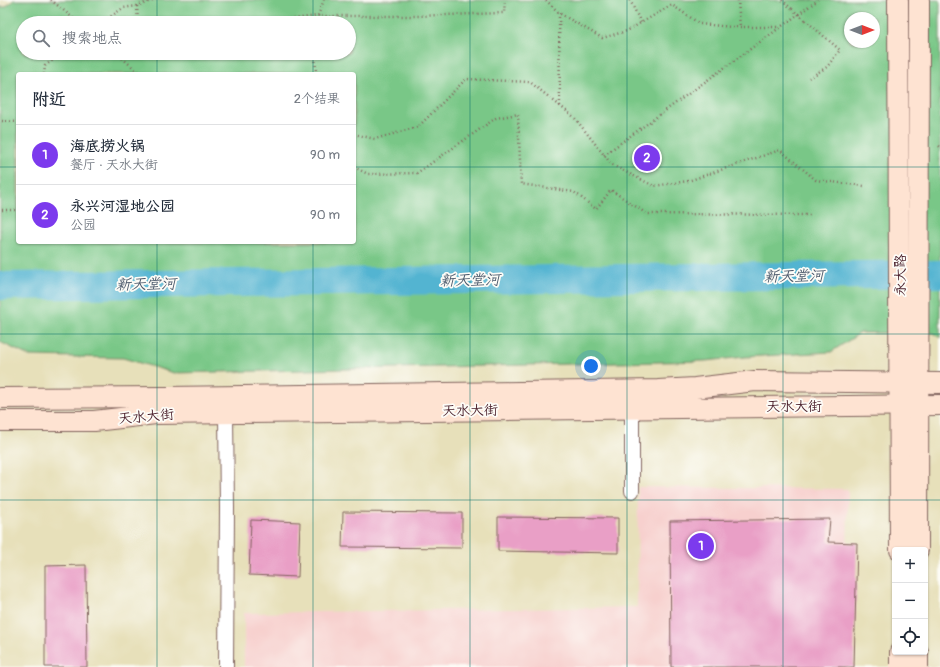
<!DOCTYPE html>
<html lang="zh">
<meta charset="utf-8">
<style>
body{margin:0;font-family:Pangolin,"LXGW WenKai TC",sans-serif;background:#f2f2f3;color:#1f2937}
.controls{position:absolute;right:12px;bottom:12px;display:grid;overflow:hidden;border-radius:4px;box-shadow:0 1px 3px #0004}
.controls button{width:36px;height:36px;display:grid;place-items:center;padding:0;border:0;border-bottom:1px solid #e0e1e3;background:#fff;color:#1f2937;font:20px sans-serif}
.compass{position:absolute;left:844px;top:12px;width:36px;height:36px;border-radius:50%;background:#fff;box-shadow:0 1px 3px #0004;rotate:90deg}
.you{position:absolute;left:591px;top:366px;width:14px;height:14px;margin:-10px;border:3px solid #fff;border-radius:50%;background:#1a73e8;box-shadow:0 0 0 6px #1a73e833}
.badge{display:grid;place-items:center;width:26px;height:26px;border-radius:50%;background:#7c3aed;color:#fff;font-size:13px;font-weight:700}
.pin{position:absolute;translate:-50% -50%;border:2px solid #fff;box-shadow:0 1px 4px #0006}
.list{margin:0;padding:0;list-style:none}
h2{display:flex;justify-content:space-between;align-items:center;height:52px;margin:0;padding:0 16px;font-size:17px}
h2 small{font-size:13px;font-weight:400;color:#747a83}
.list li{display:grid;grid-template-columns:26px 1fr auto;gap:12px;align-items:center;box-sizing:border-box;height:60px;padding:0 16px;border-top:1px solid #e0e1e3}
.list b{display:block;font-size:15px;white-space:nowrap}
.list p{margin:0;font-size:13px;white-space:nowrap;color:#747a83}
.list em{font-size:13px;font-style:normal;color:#747a83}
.icon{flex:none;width:22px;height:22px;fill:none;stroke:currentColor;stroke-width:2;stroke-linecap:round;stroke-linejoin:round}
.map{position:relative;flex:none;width:940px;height:667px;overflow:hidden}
.search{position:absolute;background:#fff;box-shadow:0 1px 3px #0004;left:16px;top:16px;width:340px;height:44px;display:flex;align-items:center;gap:10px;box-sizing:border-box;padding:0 14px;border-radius:22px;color:#747a83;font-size:15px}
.panel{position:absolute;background:#fff;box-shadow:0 1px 3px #0004;left:16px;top:72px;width:340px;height:172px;border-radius:4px}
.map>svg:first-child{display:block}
</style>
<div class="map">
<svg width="940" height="667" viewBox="0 0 940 667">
<rect width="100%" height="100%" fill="#fdfcf7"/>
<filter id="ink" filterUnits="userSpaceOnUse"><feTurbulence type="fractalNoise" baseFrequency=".025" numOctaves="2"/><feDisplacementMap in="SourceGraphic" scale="8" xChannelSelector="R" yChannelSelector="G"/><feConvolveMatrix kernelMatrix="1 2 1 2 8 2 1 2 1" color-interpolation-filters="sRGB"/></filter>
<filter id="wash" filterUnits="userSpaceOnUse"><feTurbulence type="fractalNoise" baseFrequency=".012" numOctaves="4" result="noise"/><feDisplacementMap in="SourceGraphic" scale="16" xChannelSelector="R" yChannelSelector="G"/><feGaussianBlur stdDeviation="0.9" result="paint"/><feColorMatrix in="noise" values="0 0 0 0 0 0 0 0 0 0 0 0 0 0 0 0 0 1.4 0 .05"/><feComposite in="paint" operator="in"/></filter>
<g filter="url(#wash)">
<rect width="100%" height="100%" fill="#e7e0ba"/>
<polygon fill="#f7d0ce" points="638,487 848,489 846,667 244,667 244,613 637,607"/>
<path fill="#79c787" stroke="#627359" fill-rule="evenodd" d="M14 0H940V338L934 333H860L831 352 745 357 705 361 174 373 123 358 29 356 0 342V7H5ZM850 18H874V42H850ZM23 23H349V53H23ZM18 74H354V242H18Z"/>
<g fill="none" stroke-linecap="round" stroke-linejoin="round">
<polyline stroke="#52b4d1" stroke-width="28" points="0,286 940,274"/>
</g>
<g id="blocks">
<g fill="#e99fc6">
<polygon points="343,512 462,513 462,548 342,547"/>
<polygon points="498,517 618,518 618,553 498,551"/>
<polygon points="830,519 828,542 857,543 854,667 671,667 670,521"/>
<polygon points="251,520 300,522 298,577 249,575"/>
<polygon points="86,565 87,667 45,667 45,566"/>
</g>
</g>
</g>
<g filter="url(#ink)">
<use href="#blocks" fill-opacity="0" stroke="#81635d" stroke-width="1"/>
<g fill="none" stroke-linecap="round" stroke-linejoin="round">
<defs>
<g id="street">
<polyline points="632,408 632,491"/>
<polyline points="225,413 226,413 227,508 226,667"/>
</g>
<g id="secondary">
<polyline points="898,0 900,550"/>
<polyline points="0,398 166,397 658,390 695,388 755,381 940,383"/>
<polyline points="0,421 94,421 156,414 940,405"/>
<polyline points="918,550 919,0"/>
<polyline points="900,652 900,667"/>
<polyline points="918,667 918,652"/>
</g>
</defs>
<use href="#street" stroke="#81635d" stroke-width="16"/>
<use href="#secondary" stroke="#81635d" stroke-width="22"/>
<g stroke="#81635d" stroke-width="2.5" stroke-dasharray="1 3" stroke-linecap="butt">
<polyline points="51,0 79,23"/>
<polyline points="546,0 559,13 602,38 627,31 672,5 700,24 732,27 780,27"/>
<polyline points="630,0 641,23"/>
<polyline points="738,0 740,27"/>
<polyline points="782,0 792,9"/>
<polyline points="137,6 138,23"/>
<polyline points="559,13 560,106"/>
<polyline points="805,20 840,50 827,67 809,78"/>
<polyline points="101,23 123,8 137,6 153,0"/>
<polyline points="258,23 317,16 415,16 504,13 505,0"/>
<polyline points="315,23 324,0"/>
<polyline points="116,53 141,74"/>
<polyline points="315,53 316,74"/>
<polyline points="44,74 45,66 62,53"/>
<polyline points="2,121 18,122"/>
<polyline points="354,134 375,139 418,127 466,79 530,82 574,117 612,165 654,186 688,181 780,150 816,180 864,186"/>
<polyline points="939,146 940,147"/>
<polyline points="604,155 818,0"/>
<polyline points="354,167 368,174 417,173 496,118 518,114 521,184 574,192 596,209 611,190 647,214 811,215"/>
<polyline points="2,210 18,210"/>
</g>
<use href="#street" stroke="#fff" stroke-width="14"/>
<use href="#secondary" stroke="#fee3d2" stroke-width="20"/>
<polyline stroke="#81635d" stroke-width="2.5" stroke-dasharray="1 3" stroke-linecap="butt" points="792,9 805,20"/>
</g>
</g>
<path fill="none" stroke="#0f766e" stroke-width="1" stroke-opacity="0.55" d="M157 0V23M313 0V23M470 0V667M627 0V667M783 0V667M157 53V74M313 53V74M0 167H18M354 167H940M157 242V667M313 242V667M0 334H940M0 500H940"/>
<g text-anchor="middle" stroke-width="3.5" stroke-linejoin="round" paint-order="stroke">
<g font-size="14" fill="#4a1f2b" stroke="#fdfcf7">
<text transform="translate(900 275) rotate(-90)" y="5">永大路</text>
<text x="794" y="411">天水大街</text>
<text transform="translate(470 410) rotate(-1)" y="5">天水大街</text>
<text transform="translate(146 416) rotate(-5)" y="5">天水大街</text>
</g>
<g font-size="15" font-style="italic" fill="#4d5b6d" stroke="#fdfcf7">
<text transform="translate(794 276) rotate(-1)" y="5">新天堂河</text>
<text transform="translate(470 280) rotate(-1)" y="5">新天堂河</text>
<text transform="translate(146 284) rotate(-1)" y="5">新天堂河</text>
</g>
</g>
</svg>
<div class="controls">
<button>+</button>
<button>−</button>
<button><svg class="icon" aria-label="locate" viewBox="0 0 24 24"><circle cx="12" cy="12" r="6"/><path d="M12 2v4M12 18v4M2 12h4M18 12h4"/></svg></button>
</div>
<svg class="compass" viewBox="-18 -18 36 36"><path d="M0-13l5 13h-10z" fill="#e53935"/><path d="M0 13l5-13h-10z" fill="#747a83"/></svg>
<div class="you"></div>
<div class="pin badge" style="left:701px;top:546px">1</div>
<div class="pin badge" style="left:647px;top:158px">2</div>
<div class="search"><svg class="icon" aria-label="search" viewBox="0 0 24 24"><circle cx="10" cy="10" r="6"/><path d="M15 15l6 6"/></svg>搜索地点</div>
<section class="panel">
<h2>附近<small>2个结果</small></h2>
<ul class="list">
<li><span class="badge">1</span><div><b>海底捞火锅</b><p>餐厅 · 天水大街</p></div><em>90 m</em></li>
<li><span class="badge">2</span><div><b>永兴河湿地公园</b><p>公园</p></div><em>90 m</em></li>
</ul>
</section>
</div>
